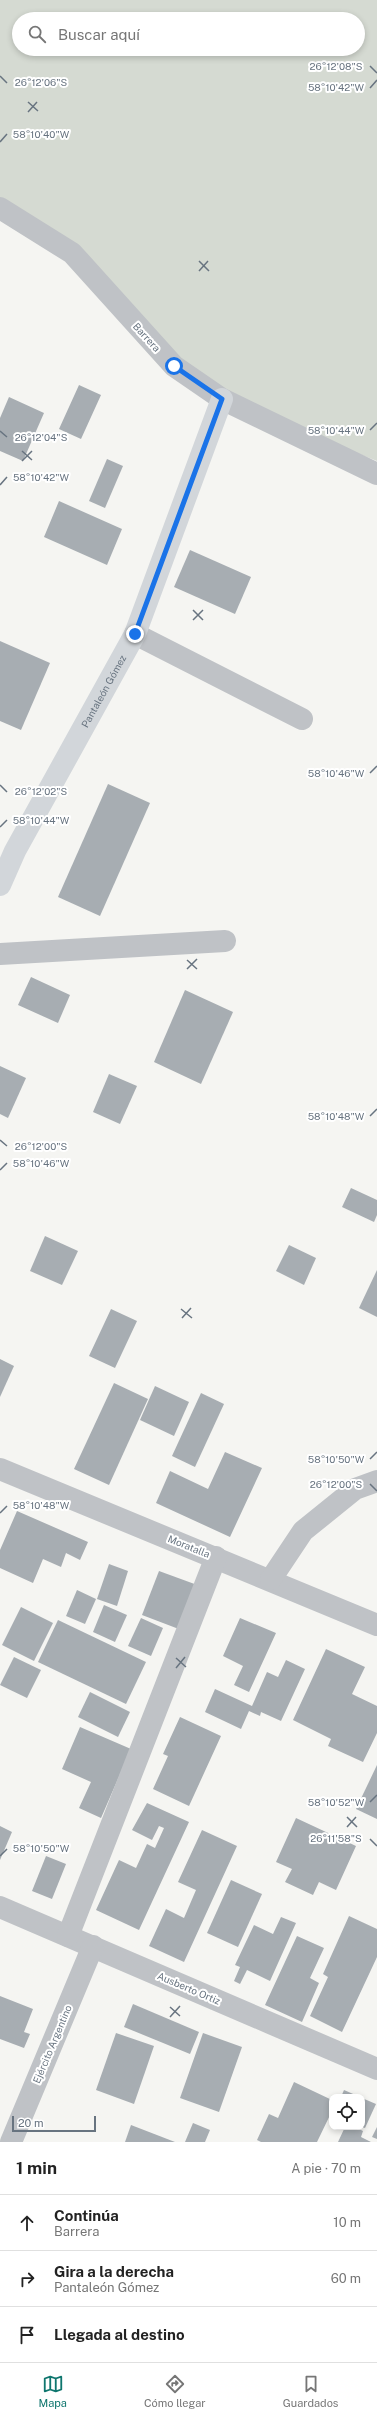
<!DOCTYPE html>
<html lang="es">
<meta charset="utf-8">
<style>
body{margin:0;font-family:"Public Sans",sans-serif;background:#f6f6f6;color:#222}
.controls{position:absolute;right:12px;bottom:12px;display:grid;overflow:hidden;border-radius:8px;box-shadow:0 2px 6px #0003}
.controls button{width:36px;height:36px;display:grid;place-items:center;padding:0;border:0;border-bottom:1px solid #e0e0e0;background:#fff;color:#222;font:20px sans-serif}
.scale{position:absolute;left:12px;bottom:10px;width:84px;box-sizing:border-box;padding-left:4px;border:2px solid #687480;border-top:0;font-size:11px;line-height:14px;white-space:nowrap;color:#687480;-webkit-text-stroke:3px #fff;paint-order:stroke}
.stop{position:absolute;width:12px;height:12px;margin:-9px;border:3px solid #1a73e8;border-radius:50%;background:#fff}
.stop.end{background:#1a73e8;border-color:#fff;box-shadow:0 1px 4px #0008}
.list{margin:0;padding:0;list-style:none}
h2{display:flex;justify-content:space-between;align-items:center;height:52px;margin:0;padding:0 16px;font-size:17px}
h2 small{font-size:13px;font-weight:400;color:#767676}
.list li{display:grid;grid-template-columns:26px 1fr auto;gap:12px;align-items:center;box-sizing:border-box;height:56px;padding:0 16px;border-top:1px solid #e0e0e0}
.list b{display:block;font-size:15px;white-space:nowrap}
.list p{margin:0;font-size:13px;white-space:nowrap;color:#767676}
.list em{font-size:13px;font-style:normal;color:#767676}
.icon{flex:none;width:22px;height:22px;fill:none;stroke:currentColor;stroke-width:2;stroke-linecap:round;stroke-linejoin:round}
.map{position:relative;flex:none;width:377px;height:2142px;overflow:hidden}
.search{position:absolute;background:#fff;box-shadow:0 2px 6px #0003;left:12px;right:12px;top:12px;height:44px;display:flex;align-items:center;gap:10px;box-sizing:border-box;padding:0 14px;border-radius:22px;color:#767676;font-size:15px}
.sheet{height:220px;background:#fff}
nav{display:flex;justify-content:space-around;align-items:center;box-sizing:border-box;height:56px;border-top:1px solid #e0e0e0;background:#fff;font-size:11px;color:#767676}
nav a{display:grid;justify-items:center;gap:2px}
nav .on{color:#0f766e}
.map>svg:first-child{display:block}
</style>
<div class="map">
<svg width="377" height="2142" viewBox="0 0 377 2142">
<rect width="100%" height="100%" fill="#f5f5f2"/>
<path fill="#d5dad2" fill-rule="evenodd" d="M0 0H377V461L222 399 72 253 0 208ZM19 19H358V49H19Z"/>
<g fill="#a7adb2">
<polygon points="79,385 101,395 81,439 59,429"/>
<polygon points="9,397 44,413 23,461 0,451 0,418"/>
<polygon points="107,459 123,466 105,508 89,501"/>
<polygon points="59,501 122,529 107,565 44,537"/>
<polygon points="190,550 251,577 235,614 174,587"/>
<polygon points="0,641 50,663 21,730 0,721"/>
<polygon points="108,784 150,803 100,916 58,897"/>
<polygon points="31,977 70,995 58,1023 18,1005"/>
<polygon points="185,990 233,1012 201,1084 154,1062"/>
<polygon points="0,1066 26,1078 8,1118 0,1114"/>
<polygon points="109,1074 137,1086 120,1124 93,1112"/>
<polygon points="351,1188 377,1200 377,1215 374,1222 342,1207"/>
<polygon points="45,1236 78,1251 62,1285 30,1271"/>
<polygon points="289,1245 316,1258 304,1285 276,1271"/>
<polygon points="377,1270 377,1317 359,1308"/>
<polygon points="111,1309 137,1321 115,1368 89,1356"/>
<polygon points="0,1359 14,1366 0,1397"/>
<polygon points="114,1383 148,1399 109,1485 74,1469"/>
<polygon points="155,1386 189,1402 174,1436 140,1420"/>
<polygon points="201,1393 224,1404 195,1467 172,1456"/>
<polygon points="225,1452 262,1468 230,1537 156,1503 170,1471 208,1489"/>
<polygon points="17,1511 88,1542 80,1560 66,1553 61,1567 43,1559 33,1583 0,1568 0,1550"/>
<polygon points="109,1564 128,1571 117,1606 97,1599"/>
<polygon points="159,1571 200,1586 184,1631 142,1615"/>
<polygon points="77,1590 96,1599 85,1624 66,1616"/>
<polygon points="104,1605 127,1615 115,1642 93,1632"/>
<polygon points="21,1607 53,1623 34,1661 2,1645"/>
<polygon points="141,1618 163,1628 151,1656 128,1646"/>
<polygon points="240,1618 276,1633 249,1692 234,1685 243,1666 223,1656"/>
<polygon points="58,1620 146,1662 126,1704 38,1662"/>
<polygon points="326,1649 365,1667 352,1694 377,1706 377,1733 363,1762 328,1746 331,1739 293,1720"/>
<polygon points="14,1657 41,1670 27,1698 0,1685"/>
<polygon points="286,1660 305,1669 281,1721 261,1712 260,1716 249,1711 241,1729 205,1712 215,1689 252,1706 267,1672 278,1677"/>
<polygon points="90,1692 130,1712 118,1737 78,1717"/>
<polygon points="180,1717 221,1736 189,1806 153,1789 168,1756 163,1754"/>
<polygon points="80,1727 131,1749 101,1818 79,1808 91,1782 62,1769"/>
<polygon points="377,1765 377,1819 356,1809"/>
<polygon points="147,1803 189,1822 139,1930 96,1910 119,1860 136,1868 147,1844 155,1848 164,1828 159,1826 152,1840 132,1830"/>
<polygon points="296,1818 356,1846 336,1890 319,1882 313,1895 285,1882 292,1869 276,1862"/>
<polygon points="0,1826 12,1832 0,1860"/>
<polygon points="202,1830 237,1846 184,1962 149,1946 166,1909 184,1918 196,1890 178,1882"/>
<polygon points="46,1856 66,1864 52,1899 32,1891"/>
<polygon points="231,1880 262,1894 238,1947 207,1933"/>
<polygon points="349,1916 377,1929 377,1957 342,2032 310,2016 328,1977 323,1974"/>
<polygon points="281,1917 296,1923 270,1981 247,1970 240,1984 234,1981 240,1967 235,1965 254,1925 273,1934"/>
<polygon points="297,1936 324,1948 310,1978 319,1983 302,2022 265,2005"/>
<polygon points="0,1996 33,2009 24,2032 30,2034 24,2048 0,2039"/>
<polygon points="133,2004 199,2032 190,2054 124,2027"/>
<polygon points="116,2033 154,2046 134,2104 96,2090"/>
<polygon points="203,2033 242,2047 219,2112 180,2098"/>
<polygon points="294,2082 332,2100 332,2111 317,2142 261,2142 257,2140 269,2114 278,2118"/>
<polygon points="344,2090 360,2097 341,2097"/>
<polygon points="362,2098 376,2104 365,2128 362,2127"/>
<polygon points="193,2123 210,2130 205,2142 185,2142"/>
<polygon points="131,2125 175,2142 125,2142"/>
<polygon points="345,2127 355,2127 363,2131 361,2137 371,2142 338,2142"/>
<polygon points="377,2127 377,2139 372,2137"/>
</g>
<g fill="none" stroke-linecap="round" stroke-linejoin="round">
<g stroke="#bfc2c6" stroke-width="22">
<polyline points="0,208 72,253 174,366 222,399 377,474"/>
<polyline points="135,634 302,719"/>
<polyline points="0,954 225,941"/>
<polyline points="0,1469 377,1625"/>
<polyline points="271,1579 303,1531 355,1489 377,1481"/>
<polyline points="0,1907 377,2069"/>
<polyline points="68,1936 216,1557"/>
<polyline points="11,2142 93,1946"/>
</g>
<path stroke="#d2d6da" stroke-width="22" id="s1" d="M0 885 15 851 135 634 222 399"/>
</g>
<g fill="none" stroke-linecap="round" stroke-linejoin="round">
<polyline stroke="#1a73e8" stroke-width="5" points="135,634 222,399 174,366"/>
</g>
<path fill="none" stroke="#687480" stroke-width="1.5" d="M370 66 377 73M0 76 7 83M370 88 377 80M28 102 38 111M28 112 37 102M0 142 7 134M199 261 209 271M199 271 208 261M370 430 377 423M0 431 7 437M22 451 32 460M22 461 32 451M0 485 7 477M193 610 203 620M193 620 203 610M370 773 377 766M0 785 7 792M0 827 7 820M187 960 197 969M187 969 197 959M370 1116 377 1109M0 1140 7 1146M0 1170 7 1163M181 1309 192 1318M182 1318 191 1308M370 1459 377 1452M370 1484 377 1491M0 1513 7 1506M176 1658 186 1667M176 1668 185 1657M370 1802 377 1795M347 1817 357 1827M347 1827 356 1817M370 1839 377 1846M0 1856 7 1849M170 2007 180 2016M170 2017 180 2006"/>
<g text-anchor="middle" stroke-width="4" stroke-linejoin="round" paint-order="stroke">
<g font-size="10" fill="#687480" stroke="#fff">
<text transform="translate(147 337) rotate(48)" y="4">Barrera</text>
<text dy="4" stroke="none"><textPath href="#s1" startOffset="220">Pantaleón Gómez</textPath></text>
<text transform="translate(189 1546) rotate(22)" y="4">Moratalla</text>
<text transform="translate(189 1988) rotate(23)" y="4">Ausberto Ortiz</text>
<text transform="translate(52 2044) rotate(-67)" y="4">Ejército Argentino</text>
</g>
</g>
<g font-size="10" text-anchor="middle" fill="#687480" stroke="#fff" stroke-width="4" stroke-linejoin="round" paint-order="stroke">
<text x="336" y="70">26°12'08"S</text>
<text x="41" y="86">26°12'06"S</text>
<text x="336" y="91">58°10'42"W</text>
<text x="41" y="138">58°10'40"W</text>
<text x="336" y="434">58°10'44"W</text>
<text x="41" y="441">26°12'04"S</text>
<text x="41" y="481">58°10'42"W</text>
<text x="336" y="777">58°10'46"W</text>
<text x="41" y="795">26°12'02"S</text>
<text x="41" y="824">58°10'44"W</text>
<text x="336" y="1120">58°10'48"W</text>
<text x="41" y="1150">26°12'00"S</text>
<text x="41" y="1167">58°10'46"W</text>
<text x="336" y="1463">58°10'50"W</text>
<text x="336" y="1488">26°12'00"S</text>
<text x="41" y="1509">58°10'48"W</text>
<text x="336" y="1806">58°10'52"W</text>
<text x="336" y="1842">26°11'58"S</text>
<text x="41" y="1852">58°10'50"W</text>
</g>
</svg>
<div class="controls">
<button><svg class="icon" aria-label="locate" viewBox="0 0 24 24"><circle cx="12" cy="12" r="6"/><path d="M12 2v4M12 18v4M2 12h4M18 12h4"/></svg></button>
</div>
<div class="scale">20 m</div>
<div class="stop" style="left:174px;top:366px"></div>
<div class="stop end" style="left:135px;top:634px"></div>
<div class="search"><svg class="icon" aria-label="search" viewBox="0 0 24 24"><circle cx="10" cy="10" r="6"/><path d="M15 15l6 6"/></svg>Buscar aquí</div>
</div>
<section class="sheet">
<h2>1 min<small>A pie · 70 m</small></h2>
<ul class="list">
<li><svg class="icon" aria-label="ahead" viewBox="0 0 24 24"><path d="M12 20V5M6 11l6-6 6 6"/></svg><div><b>Continúa</b><p>Barrera</p></div><em>10 m</em></li>
<li><svg class="icon" aria-label="right" viewBox="0 0 24 24"><path d="M7 20v-9h11M14 6l5 5-5 5"/></svg><div><b>Gira a la derecha</b><p>Pantaleón Gómez</p></div><em>60 m</em></li>
<li><svg class="icon" aria-label="arrive" viewBox="0 0 24 24"><path d="M6 21V4h12l-3 4 3 4H6"/></svg><div><b>Llegada al destino</b></div></li>
</ul>
</section>
<nav>
<a class="on"><svg class="icon" aria-label="map" viewBox="0 0 24 24"><path d="M3 6l6-2 6 2 6-2v14l-6 2-6-2-6 2zM9 4v14M15 6v14"/></svg>Mapa</a>
<a><svg class="icon" aria-label="directions" viewBox="0 0 24 24"><path d="M12 3l9 9-9 9-9-9zM9 14v-3h6M13 9l2 2-2 2"/></svg>Cómo llegar</a>
<a><svg class="icon" aria-label="saved" viewBox="0 0 24 24"><path d="M7 4h10v16l-5-4-5 4z"/></svg>Guardados</a>
</nav>
